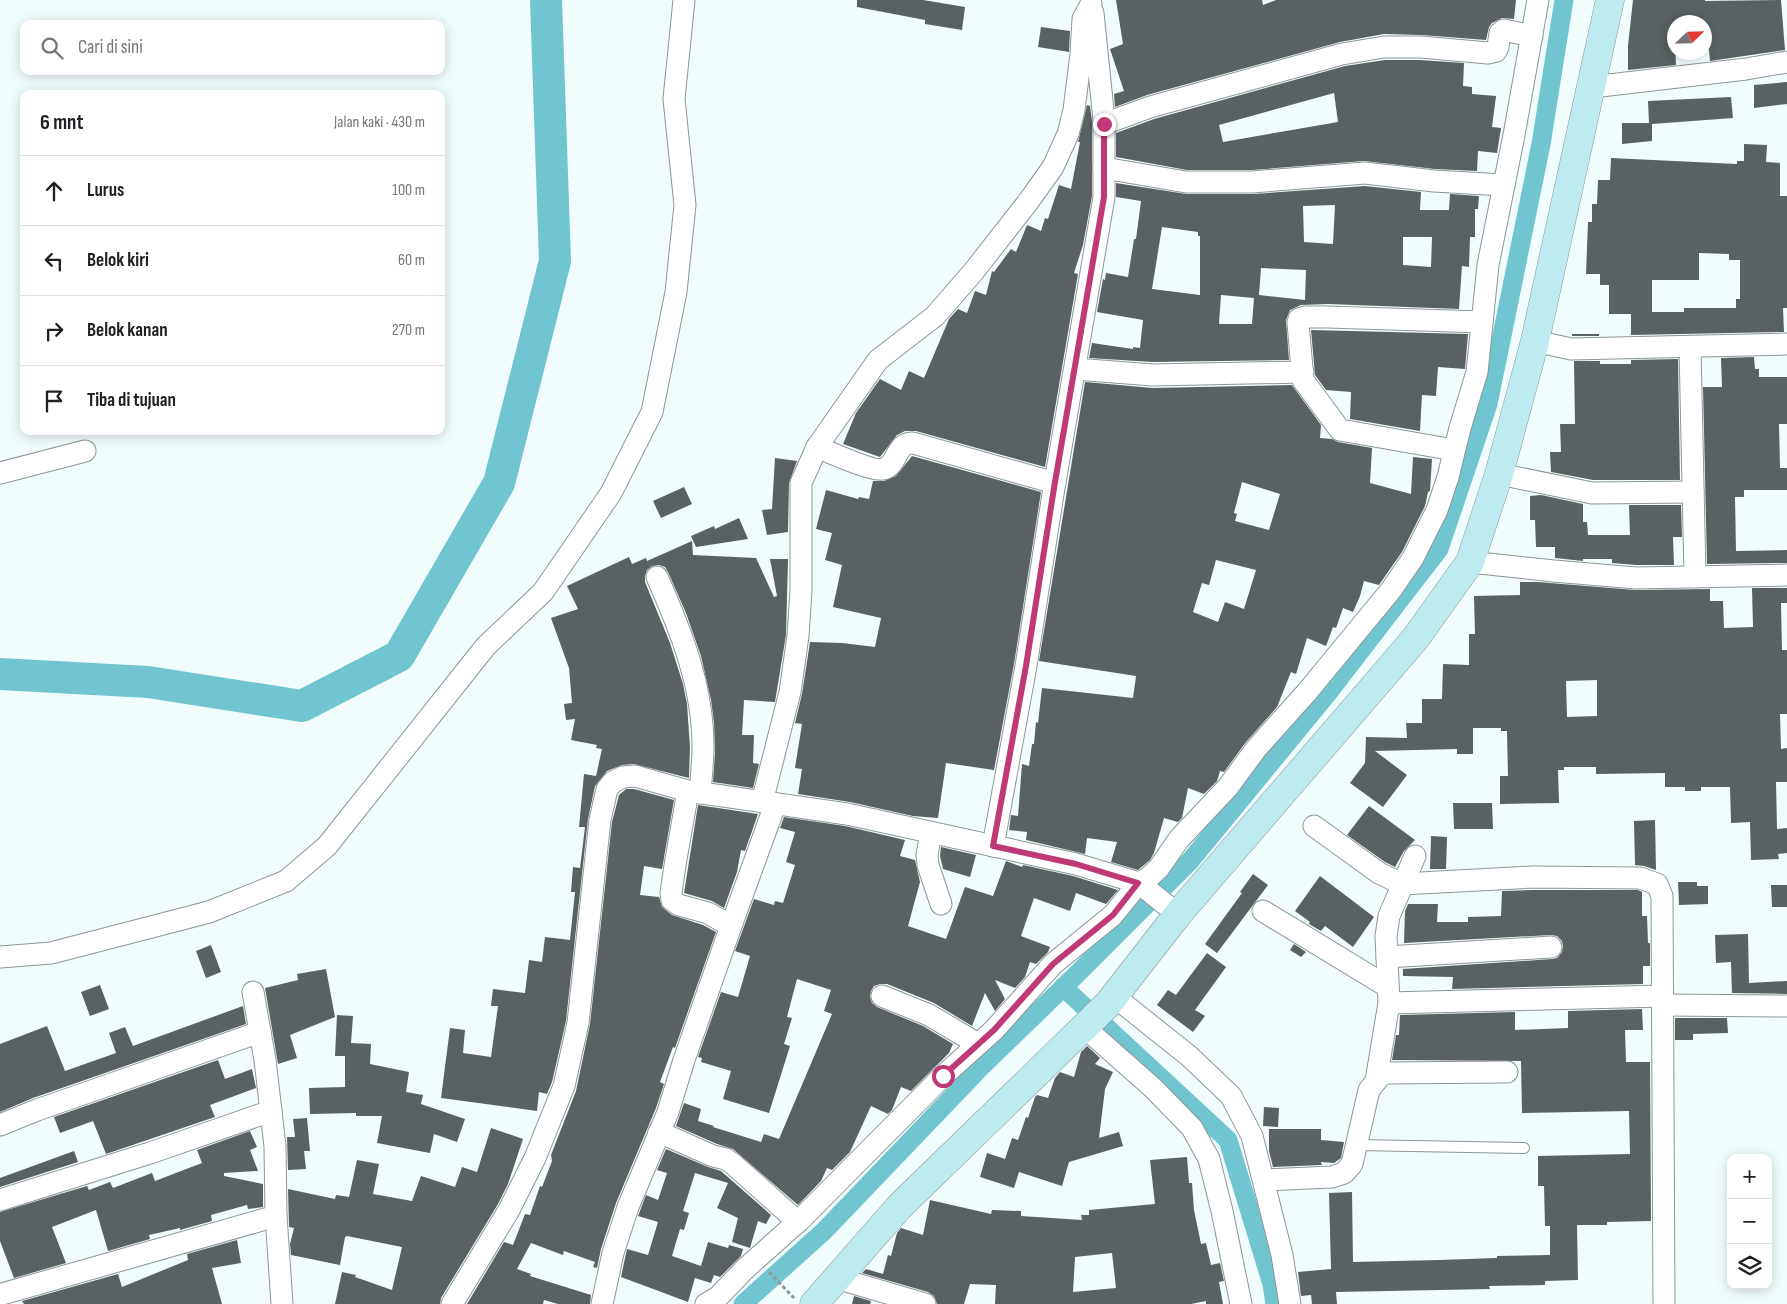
<!DOCTYPE html>
<html lang="id">
<meta charset="utf-8">
<style>
body{margin:0;font-family:"Sofia Sans Condensed",sans-serif;background:#f6f6f6;color:#202124}
.controls{position:absolute;right:15px;bottom:15px;display:grid;overflow:hidden;border-radius:10px;box-shadow:0 2px 12px #0003}
.controls button{width:45px;height:45px;display:grid;place-items:center;padding:0;border:0;border-bottom:1px solid #e0e0e0;background:#fff;color:#202124;font:25px sans-serif}
.compass{position:absolute;left:1667px;top:15px;width:45px;height:45px;border-radius:50%;background:#fff;box-shadow:0 2px 12px #0003;rotate:67deg}
.stop{position:absolute;width:15px;height:15px;margin:-11px;border:4px solid #c03977;border-radius:50%;background:#fff}
.stop.end{background:#c03977;border-color:#fff;box-shadow:0 1px 5px #0008}
.list{margin:0;padding:0;list-style:none}
h2{display:flex;justify-content:space-between;align-items:center;height:65px;margin:0;padding:0 20px;font-size:21px}
h2 small{font-size:16px;font-weight:400;color:#757577}
.list li{display:grid;grid-template-columns:32px 1fr auto;gap:15px;align-items:center;box-sizing:border-box;height:70px;padding:0 20px;border-top:1px solid #e0e0e0}
.list b{display:block;font-size:19px;white-space:nowrap}
.list em{font-size:16px;font-style:normal;color:#757577}
.icon{flex:none;width:28px;height:28px;fill:none;stroke:currentColor;stroke-width:2;stroke-linecap:round;stroke-linejoin:round}
.map{position:relative;flex:none;width:1787px;height:1304px;overflow:hidden}
.search{position:absolute;background:#fff;box-shadow:0 2px 12px #0003;left:20px;top:20px;width:425px;height:55px;display:flex;align-items:center;gap:12px;box-sizing:border-box;padding:0 18px;border-radius:10px;color:#757577;font-size:19px}
.panel{position:absolute;background:#fff;box-shadow:0 2px 12px #0003;left:20px;top:90px;width:425px;height:345px;border-radius:10px}
.map>svg:first-child{display:block}
</style>
<div class="map">
<svg width="1787" height="1304" viewBox="0 0 1787 1304">
<rect width="100%" height="100%" fill="#f1fcfd"/>
<g fill="none" stroke-linecap="round" stroke-linejoin="round">
<g stroke="#70c5d0" stroke-width="19">
<polyline points="1063,987 1228,1140 1272,1284 1275,1304"/>
<polyline points="743,1304 824,1231 982,1066 1078,973 1190,861 1328,693 1439,549 1488,404 1541,144 1564,0"/>
</g>
<polyline stroke="#70c5d0" stroke-width="32" points="0,674 148,682 302,706 399,656 499,483 555,261 546,0"/>
</g>
<g fill="#596163" fill-rule="evenodd">
<polygon points="857,0 923,0 965,7 962,30 925,24 925,20 857,7"/>
<polygon points="1116,0 1262,0 1263,5 1276,0 1516,0 1514,19 1502,18 1492,23 1489,27 1486,40 1422,35 1384,34 1340,42 1147,95 1115,107 1114,94 1124,91 1110,49 1123,44"/>
<polygon points="1633,0 1705,0 1705,1 1781,0 1785,50 1710,61 1709,50 1704,50 1704,22 1674,22 1676,65 1628,70 1628,46"/>
<polygon points="1041,27 1070,31 1069,52 1038,47"/>
<path d="M1385 60H1420L1464 63 1463 86 1472 87V94L1496 96 1492 127 1501 128 1497 153 1478 151 1477 171 1435 169 1364 161 1252 170H1187L1116 157V133L1154 119 1345 66ZM1334 93 1338 122 1223 142 1219 125Z"/>
<polygon points="1787,82 1787,104 1754,108 1754,85"/>
<polygon points="1731,97 1733,118 1652,124 1652,141 1622,144 1622,123 1649,123 1648,101"/>
<polygon points="1087,105 1090,106 1092,121 1092,196 1083,245 1074,273 1078,274 1045,467 916,431 905,431 897,435 880,457 843,444 856,413 880,379 901,390 909,371 924,378 949,319 958,309 967,313 975,291 986,295 992,271 994,272 1011,249 1016,252 1027,225 1041,231 1045,218 1048,219 1059,185 1071,189 1080,142 1078,142"/>
<path d="M1744 144 1767 145 1766 162 1780 163V196H1787V308H1783L1784 332 1631 335V314H1609V285H1600V274H1586L1588 222H1592V204H1597L1598 180H1610L1611 158 1737 164V161H1744ZM1699 253 1729 254V260H1740V299H1736V308H1684V312H1652V280H1699Z"/>
<path d="M1116 183 1186 194H1253L1365 186 1421 192 1420 210H1449L1450 194 1479 196 1478 209H1475V237H1470L1469 267 1462 266 1459 309 1328 304 1301 305 1290 310 1286 320 1289 360 1153 362 1089 358 1092 343 1133 349V347L1140 348 1143 320 1097 312 1103 279 1105 280 1106 273 1128 277 1134 239H1136L1141 201 1116 197ZM1335 205 1333 244 1304 242 1303 206ZM1162 227 1198 232V236H1200V295L1152 289ZM1403 237H1432L1431 267 1403 265ZM1261 268 1306 270 1305 300 1259 295ZM1221 295 1254 298 1252 324H1219Z"/>
<polygon points="1311,330 1468,334 1465,369 1438,367 1436,396 1422,395 1420,431 1350,419 1351,392 1326,390 1315,375"/>
<rect x="1572" y="334" width="27" height="2"/>
<polygon points="1754,357 1755,369 1759,369 1759,377 1787,377 1787,424 1779,424 1780,468 1787,468 1787,490 1744,490 1744,497 1735,497 1736,551 1787,550 1787,563 1707,564 1703,387 1722,387 1721,358"/>
<polygon points="1678,359 1680,480 1593,480 1551,472 1550,452 1561,452 1560,424 1575,424 1574,361 1600,361 1600,364 1631,364 1631,360"/>
<path d="M1085 382 1153 388 1292 385 1321 425 1320 438 1332 439 1338 442 1372 448 1370 483 1411 494 1413 457 1432 459 1430 491 1428 492 1425 506 1402 552 1381 582 1379 585 1364 581 1360 596 1353 612 1343 608 1336 628 1333 627 1326 646 1307 638 1296 674 1291 672 1277 707 1246 742 1224 772 1220 771 1217 781 1204 794 1188 788 1182 818 1178 822 1164 818 1154 853 1150 860 1138 870 1111 862 1117 842 1087 838 1085 854 1026 840 1027 832 1009 830 1011 815 1018 816 1022 764 1029 766 1032 744H1034L1036 722 1038 723 1042 688 1133 698 1136 676 1039 661ZM1242 482 1280 494 1269 530 1235 521 1237 514 1234 513ZM1216 560 1256 570 1244 609 1225 602 1218 622 1193 612 1202 583 1209 585Z"/>
<polygon points="912,456 1041,492 1014,664 994,770 946,763 938,818 913,816 850,802 798,794 802,769 795,768 802,724 795,723 802,694 810,642 842,643 875,647 881,618 833,607 842,565 825,560 832,533 816,529 826,490 858,499 859,497 869,499 873,481 884,481 896,476"/>
<polygon points="775,458 797,461 789,483 788,532 767,535 762,510 772,509"/>
<polygon points="684,487 692,504 661,518 653,501"/>
<polygon points="1530,496 1541,495 1583,504 1583,522 1587,522 1588,535 1630,535 1629,505 1681,505 1682,537 1673,537 1674,565 1636,565 1612,563 1612,559 1583,559 1583,561 1555,558 1555,547 1536,547 1535,520 1530,520"/>
<polygon points="739,518 748,539 696,547 691,536 714,526 715,529"/>
<polygon points="692,541 693,555 756,558 774,597 777,596 770,559 788,559 786,635 775,702 744,700 742,735 754,735 753,763 759,764 753,788 713,782 715,753 714,723 711,700 701,656 686,613 668,572 665,567 659,565 652,566 647,570 645,576 645,582 670,643 683,684 687,704 690,747 689,778 634,764 622,765 607,771 595,786 588,819 566,1021 552,1082 547,1094 539,1092 537,1111 441,1098 450,1028 465,1030 463,1053 491,1057 498,1006 491,1006 493,989 525,993 529,960 542,962 545,937 570,940 575,892 571,892 573,867 580,868 585,827 579,827 584,774 596,776 602,749 596,748 597,745 571,740 575,719 566,720 564,704 572,703 569,668 551,618 578,609 567,586 629,557 632,564 646,558 647,561"/>
<path d="M1520 582H1538L1635 590 1710 589V601H1723L1724 628 1753 627 1752 588H1787V603H1781L1782 650H1787V714H1780L1781 749 1787 748V782H1776L1777 829 1787 828V853L1778 854 1779 859 1751 860 1750 822 1731 823 1730 787H1701V791H1685V787H1665V773L1596 774V767H1564V770H1558L1559 803 1500 804V776H1508L1507 731H1501V728H1473V754H1457V749L1375 751 1407 775 1383 807 1350 783 1365 763 1366 737 1407 738 1406 723H1422V699H1442L1443 664 1469 665V634H1475L1474 596 1520 595ZM1597 680V716L1567 717 1566 681Z"/>
<polygon points="626,789 634,789 674,800 662,869 644,866 640,895 659,897 662,907 672,915 703,925 716,932 675,1048 673,1047 660,1082 664,1084 656,1108 616,1203 601,1249 597,1268 593,1267 595,1262 564,1251 563,1255 531,1243 517,1269 531,1274 530,1276 591,1295 590,1304 558,1304 544,1300 543,1304 467,1304 504,1242 513,1245 525,1214 530,1215 540,1186 542,1187 552,1161 551,1155 576,1091 590,1024 612,822 619,795"/>
<polygon points="1453,803 1492,803 1493,829 1454,829"/>
<polygon points="698,805 758,814 745,851 741,850 737,872 724,908 712,901 684,893"/>
<polygon points="1369,806 1415,840 1404,851 1395,867 1385,862 1347,835"/>
<polygon points="784,817 845,826 905,840 900,856 915,860 920,882 908,926 946,939 965,887 993,896 1006,861 1022,867 1023,865 1073,876 1118,890 1106,904 1076,893 1070,911 1034,898 1021,936 1050,947 1048,952 1036,964 1030,962 1025,977 1015,988 995,980 1005,999 995,1011 985,993 972,1026 934,1003 887,984 880,984 874,986 871,991 870,997 872,1003 877,1007 923,1026 953,1044 949,1053 911,1091 901,1087 892,1110 888,1114 871,1106 850,1152 832,1170 827,1168 821,1181 798,1205 733,1149 717,1144 676,1126 684,1103 701,1109 698,1121 714,1126 713,1127 761,1142 764,1134 779,1139 832,1014 824,1011 831,990 797,979 787,1017 792,1018 784,1044 790,1046 769,1113 723,1099 731,1071 701,1062 702,1058 698,1057 721,992 738,997 750,956 735,951 754,899 774,905 775,901 783,903 795,865 786,862 795,832 780,828"/>
<polygon points="1655,820 1656,870 1644,866 1635,865 1634,821"/>
<polygon points="1431,836 1447,837 1446,869 1430,869"/>
<polygon points="941,847 976,855 970,877 943,869 940,856"/>
<polygon points="1253,874 1268,885 1217,953 1205,944 1242,893 1240,892"/>
<polygon points="1320,876 1374,917 1353,947 1325,926 1321,931 1309,924 1310,922 1295,911"/>
<polygon points="1678,882 1697,882 1697,886 1708,886 1708,904 1679,905"/>
<polygon points="1771,885 1787,885 1787,907 1772,907"/>
<polygon points="1533,890 1638,890 1642,892 1642,916 1647,916 1648,943 1650,943 1650,966 1643,966 1643,984 1452,989 1453,977 1403,976 1403,969 1552,959 1557,958 1562,952 1563,946 1562,941 1557,936 1551,935 1404,943 1405,911 1408,904 1438,904 1437,922 1468,922 1468,917 1501,916 1502,891"/>
<polygon points="1748,934 1749,983 1787,981 1787,994 1732,993 1731,962 1716,963 1715,935"/>
<polygon points="1294,944 1306,952 1301,957 1290,950"/>
<polygon points="211,945 221,972 206,978 196,951"/>
<polygon points="1207,953 1226,967 1195,1010 1205,1016 1193,1032 1157,1005 1168,990 1176,995"/>
<polygon points="326,969 335,1017 290,1035 297,1058 278,1064 265,988 298,980 297,974"/>
<polygon points="100,985 109,1009 90,1016 81,992"/>
<polygon points="243,1006 246,1024 33,1098 0,1112 0,1044 47,1026 65,1071 116,1053 109,1033 125,1027 133,1046"/>
<polygon points="1642,1009 1643,1030 1625,1030 1626,1062 1650,1062 1651,1221 1607,1222 1607,1225 1577,1225 1578,1280 1545,1281 1545,1285 1489,1286 1490,1289 1336,1292 1337,1304 1312,1304 1311,1295 1301,1296 1298,1272 1331,1269 1329,1193 1352,1192 1353,1262 1439,1260 1497,1258 1497,1256 1550,1255 1550,1226 1545,1226 1544,1186 1538,1186 1538,1156 1630,1154 1629,1111 1522,1113 1521,1061 1392,1060 1396,1035 1399,1035 1400,1015 1515,1012 1515,1030 1568,1028 1568,1011"/>
<polygon points="337,1015 353,1016 351,1043 371,1044 370,1064 409,1072 406,1092 423,1095 421,1104 465,1119 457,1142 434,1134 430,1153 377,1143 382,1116 356,1116 356,1113 310,1114 309,1088 345,1087 345,1056 335,1056"/>
<polygon points="1675,1018 1727,1018 1728,1033 1693,1034 1693,1040 1675,1040"/>
<polygon points="1087,1046 1100,1058 1095,1064 1113,1072 1105,1089 1099,1138 1119,1132 1123,1146 1069,1162 1062,1186 1019,1172 1014,1188 980,1177 987,1153 1005,1159 1012,1138 1018,1140 1026,1117 1028,1118 1035,1097 1037,1095 1048,1098 1055,1078 1060,1072 1074,1077 1081,1052"/>
<polygon points="218,1060 225,1079 252,1069 256,1088 210,1105 215,1117 106,1154 93,1121 60,1133 54,1117"/>
<polygon points="1264,1107 1279,1108 1278,1127 1263,1126"/>
<polygon points="307,1118 310,1151 304,1151 306,1169 288,1170 287,1137 295,1137 293,1119"/>
<polygon points="491,1128 523,1139 508,1184 498,1204 441,1298 440,1304 335,1304 342,1272 356,1275 355,1277 392,1290 402,1247 347,1236 345,1237 340,1265 291,1255 290,1244 294,1228 289,1227 288,1189 335,1199 336,1195 349,1197 357,1160 379,1164 373,1194 412,1201 421,1176 455,1187 462,1167 477,1172"/>
<polygon points="1269,1129 1321,1129 1321,1140 1344,1142 1341,1158 1334,1163 1321,1162 1322,1165 1273,1167 1269,1151"/>
<polygon points="250,1131 257,1147 250,1150 258,1171 224,1173 224,1176 263,1184 263,1207 248,1209 247,1205 211,1215 212,1221 180,1230 180,1228 149,1235 150,1239 108,1251 96,1210 52,1227 66,1263 14,1278 0,1241 0,1212 87,1186 89,1190 110,1182 113,1188 152,1173 155,1181 202,1163 197,1150"/>
<polygon points="666,1149 708,1167 721,1171 771,1215 766,1224 758,1221 750,1248 732,1242 738,1218 717,1208 728,1183 695,1173 683,1211 689,1213 684,1230 680,1229 672,1256 701,1266 708,1242 728,1248 729,1245 743,1249 741,1256 720,1277 714,1275 711,1283 695,1278 688,1302 621,1277 627,1249 648,1255 658,1222 638,1216 646,1195 658,1200 667,1173 657,1170"/>
<polygon points="74,1151 78,1162 0,1187 0,1178"/>
<path d="M1187 1157 1189 1183H1192L1194 1210 1201 1244 1206 1243 1211 1265 1220 1263 1224 1281 1219 1282 1223 1304H1206V1301L1191 1304H995L996 1285 970 1284 964 1304H937L934 1296 928 1292 862 1273 866 1269 883 1274 888 1255 891 1256 897 1233 901 1228 923 1235 930 1200 991 1214 992 1210 1021 1211V1216L1082 1220 1081 1215H1089V1210L1155 1204 1150 1160ZM1112 1253 1116 1288 1073 1292 1075 1257Z"/>
<polygon points="237,1240 241,1263 212,1268 222,1304 24,1304 22,1301 118,1274 122,1287 188,1260 187,1254"/>
<polygon points="854,1296 871,1301 870,1304 852,1304"/>
</g>
<g fill="none" stroke-linecap="round" stroke-linejoin="round">
<defs>
<polyline id="service" points="1356,1145 1524,1148"/>
<g id="minor">
<polyline points="1592,87 1746,69 1787,62"/>
<polyline points="1104,124 1150,107 1342,54 1384,47 1421,47 1488,53 1496,51 1498,47 1500,33 1504,30 1532,36"/>
<polyline points="1104,168 1186,182 1252,182 1365,173 1434,181 1504,185"/>
<polyline points="1535,341 1571,349 1787,344"/>
<polyline points="1690,347 1695,577"/>
<polyline points="1075,369 1153,375 1303,372"/>
<path d="M817 447C829 452 873 472 883 469 898 466 895 442 913 443L1055 483"/>
<polyline points="1454,450 1340,430 1303,380 1298,323 1299,319 1305,317 1328,317 1482,322"/>
<polyline points="0,473 85,451"/>
<polyline points="1499,474 1592,493 1693,492"/>
<polyline points="1470,562 1554,571 1636,578 1787,575"/>
<path d="M657 577C681 631 703 686 703 747 703 762 701 778 700 793"/>
<polyline points="762,802 790,692 798,636 801,590 801,483 817,447 878,360 935,316 974,271 1028,202 1053,167 1068,134 1074,110 1081,54 1083,19 1091,4"/>
<polyline points="1314,826 1379,873 1402,884 1533,877 1640,878 1657,884 1662,896 1664,1304"/>
<polyline points="931,833 927,855 928,865 941,904"/>
<polyline points="993,846 1026,666 1054,488 1104,197 1104,120 1093,13"/>
<polyline points="1263,911 1388,987"/>
<polyline points="731,926 775,805"/>
<polyline points="0,957 51,953 209,912 286,881 327,846 486,646 543,592 611,493 652,412 676,292 685,205 674,99 684,0"/>
<polyline points="1387,957 1551,947"/>
<polyline points="253,992 265,1060 275,1146 276,1216 282,1304"/>
<polyline points="882,996 929,1015 978,1044"/>
<polyline points="1115,997 1189,1056 1231,1096 1252,1136 1282,1255 1290,1304"/>
<polyline points="1389,1003 1663,996"/>
<polyline points="1663,1005 1787,1006"/>
<polyline points="1084,1027 1153,1088 1192,1128 1209,1159 1222,1211 1241,1304"/>
<polyline points="1376,1081 1389,1003 1386,936 1389,916 1415,856"/>
<polyline points="0,1125 37,1110 260,1032"/>
<polyline points="659,1132 713,1156 726,1159 733,1164 798,1222"/>
<polyline points="1264,1180 1332,1177 1344,1173 1352,1164 1369,1090 1380,1076 1386,1073 1507,1072"/>
<polyline points="0,1200 150,1153 271,1111"/>
<polyline points="836,1278 925,1304"/>
<polyline points="2,1294 276,1216"/>
<polyline points="452,1304 509,1210 535,1158 564,1086 578,1023 600,820 607,789 613,782 623,777 635,776 688,791 847,814 1076,864 1139,883 1165,904 1179,913"/>
<polyline points="602,1304 613,1253 628,1207 668,1112 684,1060 731,926 708,913 679,905 672,900 671,893 675,865 688,791"/>
<polyline points="706,1304 718,1297 746,1268 801,1219 943,1076 994,1030 1053,964 1113,915 1139,883 1147,879 1159,868 1179,839 1228,787 1256,749 1307,692 1391,590 1413,558 1437,510 1448,477 1460,428 1477,372 1488,265 1514,135 1538,0"/>
</g>
<polyline id="secondary" points="814,1304 900,1206 1108,1004 1179,913 1415,639 1470,562 1499,474 1535,341 1610,0"/>
</defs>
<use href="#service" stroke="#8d9698" stroke-width="12"/>
<use href="#minor" stroke="#8d9698" stroke-width="23"/>
<use href="#secondary" stroke="#8d9698" stroke-width="29"/>
<polyline stroke="#909898" stroke-width="3" stroke-dasharray="4 2.5" stroke-linecap="butt" points="769,1272 794,1298"/>
<use href="#service" stroke="#fff" stroke-width="10"/>
<use href="#minor" stroke="#fff" stroke-width="21"/>
<use href="#secondary" stroke="#bdebf0" stroke-width="28"/>
</g>
<g fill="none" stroke-linecap="round" stroke-linejoin="round">
<polyline stroke="#c03977" stroke-width="6" points="943,1076 994,1030 1053,964 1113,915 1138,883 1076,864 993,846 1026,666 1054,488 1104,197 1104,124"/>
</g>
</svg>
<div class="controls">
<button>+</button>
<button>−</button>
<button><svg class="icon" aria-label="layers" viewBox="0 0 24 24"><path d="M12 4l9 5-9 5-9-5zM3 14l9 5 9-5"/></svg></button>
</div>
<svg class="compass" viewBox="-18 -18 36 36"><path d="M0-13l5 13h-10z" fill="#e53935"/><path d="M0 13l5-13h-10z" fill="#757577"/></svg>
<div class="stop" style="left:943px;top:1076px"></div>
<div class="stop end" style="left:1104px;top:124px"></div>
<div class="search"><svg class="icon" aria-label="search" viewBox="0 0 24 24"><circle cx="10" cy="10" r="6"/><path d="M15 15l6 6"/></svg>Cari di sini</div>
<section class="panel">
<h2>6 mnt<small>Jalan kaki · 430 m</small></h2>
<ul class="list">
<li><svg class="icon" aria-label="ahead" viewBox="0 0 24 24"><path d="M12 20V5M6 11l6-6 6 6"/></svg><div><b>Lurus</b></div><em>100 m</em></li>
<li><svg class="icon" aria-label="left" viewBox="0 0 24 24"><path d="M17 20v-9H6M10 6l-5 5 5 5"/></svg><div><b>Belok kiri</b></div><em>60 m</em></li>
<li><svg class="icon" aria-label="right" viewBox="0 0 24 24"><path d="M7 20v-9h11M14 6l5 5-5 5"/></svg><div><b>Belok kanan</b></div><em>270 m</em></li>
<li><svg class="icon" aria-label="arrive" viewBox="0 0 24 24"><path d="M6 21V4h12l-3 4 3 4H6"/></svg><div><b>Tiba di tujuan</b></div></li>
</ul>
</section>
</div>
